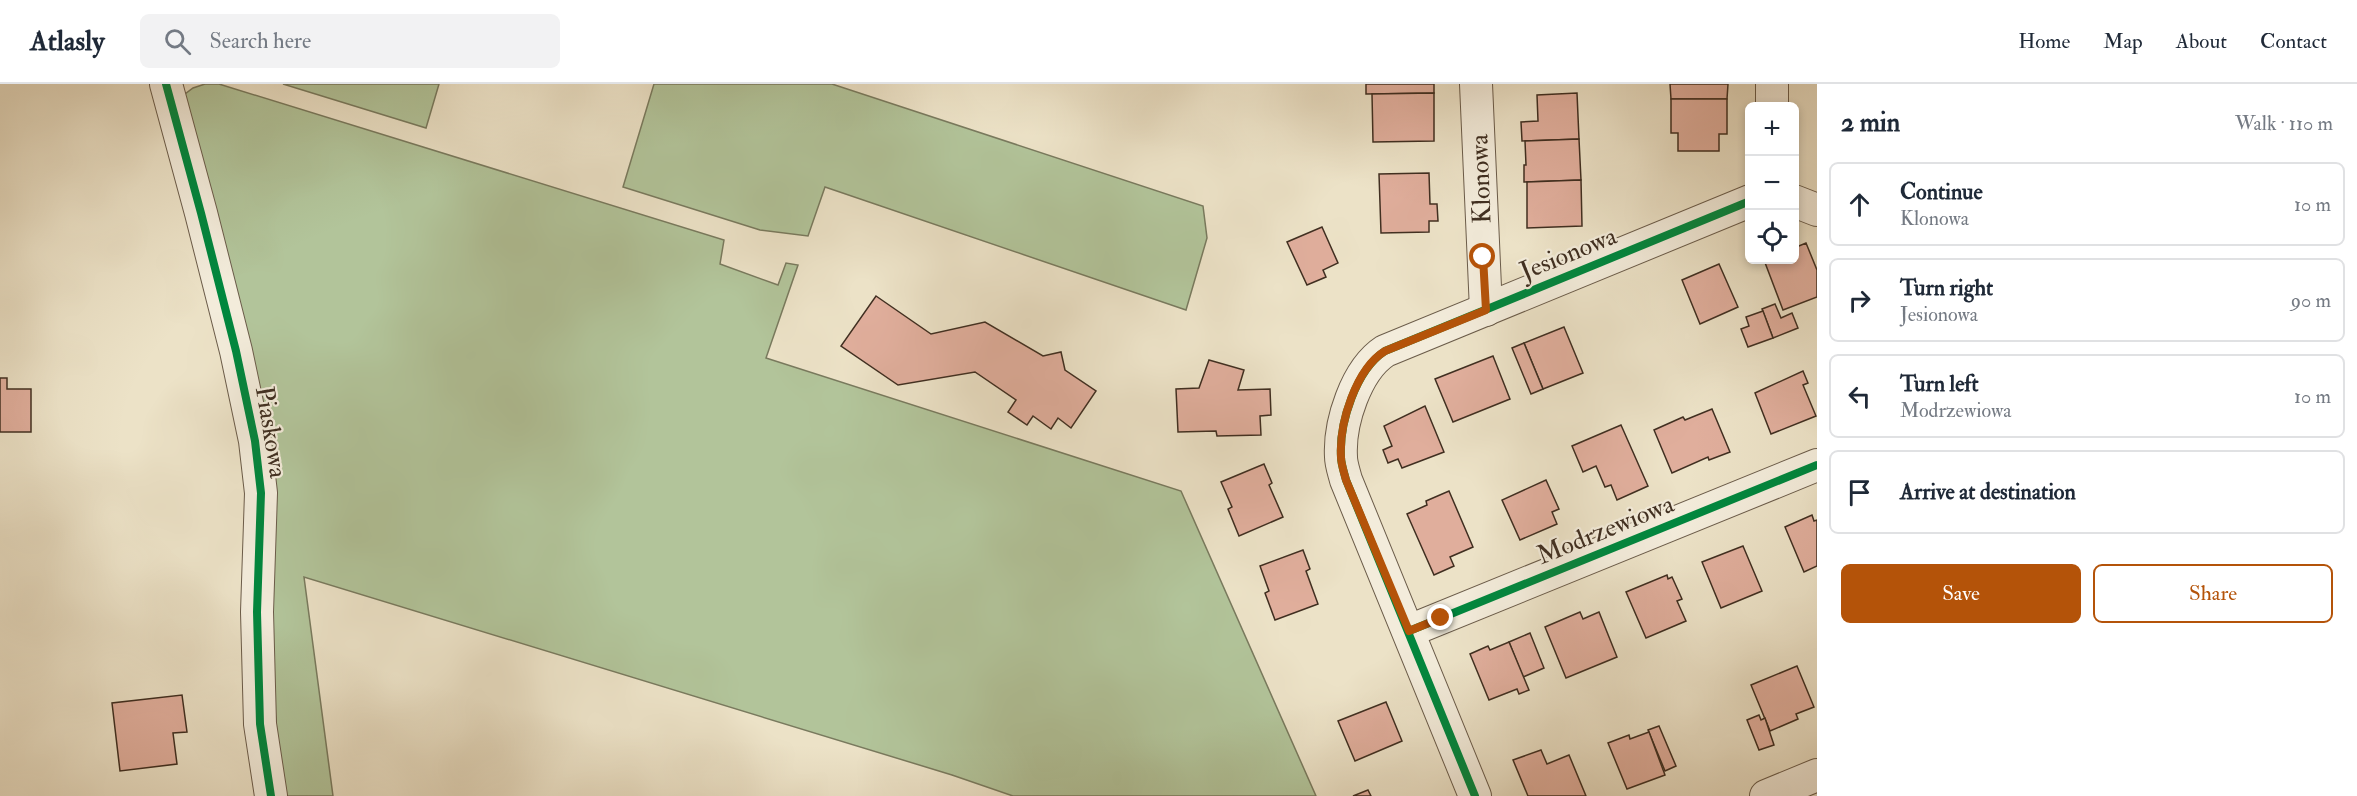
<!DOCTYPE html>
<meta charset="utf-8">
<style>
body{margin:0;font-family:"IM FELL Double Pica",serif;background:#f2f2f3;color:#1f2937}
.controls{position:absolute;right:18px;top:18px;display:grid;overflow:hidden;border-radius:9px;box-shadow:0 3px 9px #0003}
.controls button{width:54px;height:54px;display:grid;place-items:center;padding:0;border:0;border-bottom:2px solid #e0e1e3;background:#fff;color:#1f2937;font:30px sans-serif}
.stop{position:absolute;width:18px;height:18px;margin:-14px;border:4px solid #b45309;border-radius:50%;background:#fff}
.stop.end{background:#b45309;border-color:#fff;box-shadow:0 2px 6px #0008}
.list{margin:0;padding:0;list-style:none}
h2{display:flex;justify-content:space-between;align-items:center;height:78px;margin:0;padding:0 24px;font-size:26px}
h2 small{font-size:20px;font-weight:400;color:#747a83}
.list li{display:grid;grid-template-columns:39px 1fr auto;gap:18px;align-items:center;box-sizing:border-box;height:84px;margin:0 12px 12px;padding:0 12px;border:2px solid #e0e1e3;border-radius:9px}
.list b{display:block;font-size:22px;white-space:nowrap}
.list p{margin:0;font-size:20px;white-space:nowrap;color:#747a83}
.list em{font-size:20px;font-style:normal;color:#747a83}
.actions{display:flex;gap:12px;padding:18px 24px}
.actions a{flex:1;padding:14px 0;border:2px solid #b45309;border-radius:9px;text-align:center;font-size:21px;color:#b45309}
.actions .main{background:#b45309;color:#fff}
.icon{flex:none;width:33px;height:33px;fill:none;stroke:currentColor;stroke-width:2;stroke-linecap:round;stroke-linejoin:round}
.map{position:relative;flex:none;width:1817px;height:712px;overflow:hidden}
header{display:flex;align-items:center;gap:36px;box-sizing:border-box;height:84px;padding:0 30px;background:#fff;border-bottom:2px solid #e0e1e3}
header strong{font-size:28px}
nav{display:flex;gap:33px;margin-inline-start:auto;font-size:21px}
.search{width:420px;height:54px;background:#f2f2f3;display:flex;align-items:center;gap:15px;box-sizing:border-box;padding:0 21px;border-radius:9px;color:#747a83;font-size:22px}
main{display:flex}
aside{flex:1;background:#fff}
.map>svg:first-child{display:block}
</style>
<header>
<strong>Atlasly</strong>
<div class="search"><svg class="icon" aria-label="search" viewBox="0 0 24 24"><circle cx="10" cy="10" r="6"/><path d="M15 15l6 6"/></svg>Search here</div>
<nav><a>Home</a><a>Map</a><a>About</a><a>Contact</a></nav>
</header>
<main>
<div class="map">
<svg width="1817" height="712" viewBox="0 0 1817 712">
<rect width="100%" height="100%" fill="#ece2c7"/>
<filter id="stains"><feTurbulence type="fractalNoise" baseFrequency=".00333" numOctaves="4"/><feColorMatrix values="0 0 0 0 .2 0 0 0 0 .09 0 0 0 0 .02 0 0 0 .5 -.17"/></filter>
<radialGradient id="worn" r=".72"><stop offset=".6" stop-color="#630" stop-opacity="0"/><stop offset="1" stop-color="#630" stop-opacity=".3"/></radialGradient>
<g fill="#b2c49a" stroke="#797a5e" stroke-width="1.5">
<polygon points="205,0 219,0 724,156 720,180 778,201 786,179 798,181 766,274 1181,407 1316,712 1013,712 952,691 304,493 333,712 283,712 267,544 270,408 181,13 193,4"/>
<polygon points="283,0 439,0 426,44"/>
<polygon points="654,0 832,0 1203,122 1207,154 1186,226 825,103 808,152 760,146 623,103"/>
</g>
<g fill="#e0ae9c" stroke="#402f21" stroke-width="1.5">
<polygon points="1366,0 1434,0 1434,9 1366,10"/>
<polygon points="1670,0 1728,0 1727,15 1671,15"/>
<polygon points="1434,9 1434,57 1373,58 1372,10"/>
<polygon points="1577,9 1579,55 1522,57 1521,38 1538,37 1537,11"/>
<polygon points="1671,15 1727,15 1727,50 1719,50 1719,67 1678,67 1678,49 1671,49"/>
<polygon points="1579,55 1581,96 1524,98 1524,81 1526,81 1525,57"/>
<polygon points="1429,89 1430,120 1437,120 1438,137 1429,137 1429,148 1381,149 1379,90"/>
<polygon points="1581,96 1582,142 1527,144 1527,98"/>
<polygon points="1322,143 1338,179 1323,186 1326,193 1307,201 1287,158"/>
<polygon points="1806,159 1817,186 1817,213 1783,226 1764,176 1794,176 1794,164"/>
<polygon points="1719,180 1738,223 1700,240 1682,196"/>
<polygon points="876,212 931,250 985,238 1043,272 1061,268 1065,286 1096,307 1071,344 1058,334 1051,345 1033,332 1027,341 1008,328 1016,316 975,288 898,301 841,262"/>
<polygon points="1775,220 1781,234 1792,229 1798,244 1773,254 1762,225"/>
<polygon points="1763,227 1773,254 1748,263 1741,245 1749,242 1746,233"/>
<polygon points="1564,243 1583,289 1543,305 1524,259"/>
<polygon points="1524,259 1543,305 1531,310 1512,264"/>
<polygon points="1493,272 1510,315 1453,338 1435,295"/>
<polygon points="1209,276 1244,286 1238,306 1270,305 1271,331 1260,332 1261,351 1217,352 1216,347 1178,348 1176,305 1199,304"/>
<polygon points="1803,287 1808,299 1803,301 1816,332 1771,350 1755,309"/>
<polygon points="0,294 7,294 7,305 31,305 31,348 0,348"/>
<polygon points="1425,322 1444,368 1402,384 1398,375 1388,379 1383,366 1392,362 1384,342"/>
<polygon points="1712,325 1730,368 1709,376 1708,373 1672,389 1654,346 1683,333 1685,336"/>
<polygon points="1621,341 1648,402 1617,416 1611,401 1605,403 1596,382 1583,388 1572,362"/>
<polygon points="1264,380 1272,399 1269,401 1283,433 1239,452 1228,425 1232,423 1221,398"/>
<polygon points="1546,396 1559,425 1552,428 1557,440 1520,456 1502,416"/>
<polygon points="1449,407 1473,463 1450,473 1454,482 1434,491 1407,430 1427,421 1426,417"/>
<polygon points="1812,431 1814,437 1817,436 1817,482 1804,488 1785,443"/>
<polygon points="1743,462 1762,507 1721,524 1702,478"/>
<polygon points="1303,466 1310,485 1306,487 1318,520 1275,536 1265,509 1269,507 1260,482"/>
<polygon points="1667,491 1668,495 1672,493 1682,515 1677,517 1686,537 1646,554 1626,508"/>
<polygon points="1580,528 1583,535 1599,528 1617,573 1566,594 1545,543"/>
<polygon points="1530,549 1544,584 1523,593 1509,558"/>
<polygon points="1509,558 1529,606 1519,610 1517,605 1489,616 1470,570 1488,562 1490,566"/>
<polygon points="1797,582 1814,623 1796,630 1798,635 1770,647 1751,601"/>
<polygon points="182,611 187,648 173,649 177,680 120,687 112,619"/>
<polygon points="1386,618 1402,657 1355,677 1338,637"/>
<polygon points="1759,631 1761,636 1765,634 1774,661 1759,666 1747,636"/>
<polygon points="1659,642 1676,682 1665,687 1648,646"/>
<polygon points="1649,648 1665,691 1627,705 1608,659 1629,651 1630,655"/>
<polygon points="1541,666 1547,680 1569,671 1586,712 1528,712 1513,676"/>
<polygon points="1368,706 1371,712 1353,712"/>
</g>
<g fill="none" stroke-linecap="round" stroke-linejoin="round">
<defs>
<g id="street">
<polyline points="166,0 201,129 236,267 255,357 261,409 257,528 260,640 271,712"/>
<polyline points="1476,0 1486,226"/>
<polyline points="1772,0 1772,22"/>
<polyline points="1794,117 1817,126"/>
<polyline points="1409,547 1817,381"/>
<path d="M1475 712 1346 396C1344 388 1341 380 1341 373 1339 339 1356 286 1385 267L1750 117"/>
<polyline points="1766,712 1817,691"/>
</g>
</defs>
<use href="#street" stroke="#6b5c4a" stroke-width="34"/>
<use href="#street" stroke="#f3ecdb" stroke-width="32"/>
<defs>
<g id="cycleway">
<polyline points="166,0 201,129 236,267 255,357 261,409 257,528 260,640 271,712"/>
<polyline points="1409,547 1817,381"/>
<path d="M1475 712 1346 396C1344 388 1341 380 1341 373 1339 339 1356 286 1385 267L1750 117"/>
</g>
</defs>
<use href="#cycleway" stroke="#f3ecdb" stroke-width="11"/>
<use href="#cycleway" stroke="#00873e" stroke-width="8"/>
</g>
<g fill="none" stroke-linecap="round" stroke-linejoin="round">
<path stroke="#b45309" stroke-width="8" d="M1441 534 1409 547 1346 396C1344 388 1341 380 1341 373 1339 339 1356 285 1385 267L1486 226 1483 173"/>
</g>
<g text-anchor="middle" stroke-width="4.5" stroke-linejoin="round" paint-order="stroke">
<g font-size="26" fill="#402f21" stroke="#f3ecdb">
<text transform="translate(1480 95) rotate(-92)" y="9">Klonowa</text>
<text transform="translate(1568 169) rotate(-22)" y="9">Jesionowa</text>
<text transform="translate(272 348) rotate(81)" y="9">Piaskowa</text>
<text transform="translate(1605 445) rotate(-22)" y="9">Modrzewiowa</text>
</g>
</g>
<rect width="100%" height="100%" filter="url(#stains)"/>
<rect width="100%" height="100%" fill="url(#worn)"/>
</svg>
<div class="controls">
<button>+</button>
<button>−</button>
<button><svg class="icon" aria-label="locate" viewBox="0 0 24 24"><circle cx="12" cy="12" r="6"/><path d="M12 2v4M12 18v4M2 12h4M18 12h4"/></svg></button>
</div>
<div class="stop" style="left:1483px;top:173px"></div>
<div class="stop end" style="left:1441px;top:534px"></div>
</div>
<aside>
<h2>2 min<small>Walk · 110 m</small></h2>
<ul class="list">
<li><svg class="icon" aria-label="ahead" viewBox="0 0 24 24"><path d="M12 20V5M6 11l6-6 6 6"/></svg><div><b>Continue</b><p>Klonowa</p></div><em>10 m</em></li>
<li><svg class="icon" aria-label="right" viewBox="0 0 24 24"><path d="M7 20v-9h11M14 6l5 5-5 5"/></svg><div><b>Turn right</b><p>Jesionowa</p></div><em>90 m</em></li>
<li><svg class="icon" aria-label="left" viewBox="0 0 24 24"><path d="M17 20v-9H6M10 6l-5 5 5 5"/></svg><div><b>Turn left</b><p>Modrzewiowa</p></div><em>10 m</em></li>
<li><svg class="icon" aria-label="arrive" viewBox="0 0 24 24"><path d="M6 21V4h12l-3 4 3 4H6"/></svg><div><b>Arrive at destination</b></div></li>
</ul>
<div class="actions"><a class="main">Save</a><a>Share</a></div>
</aside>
</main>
